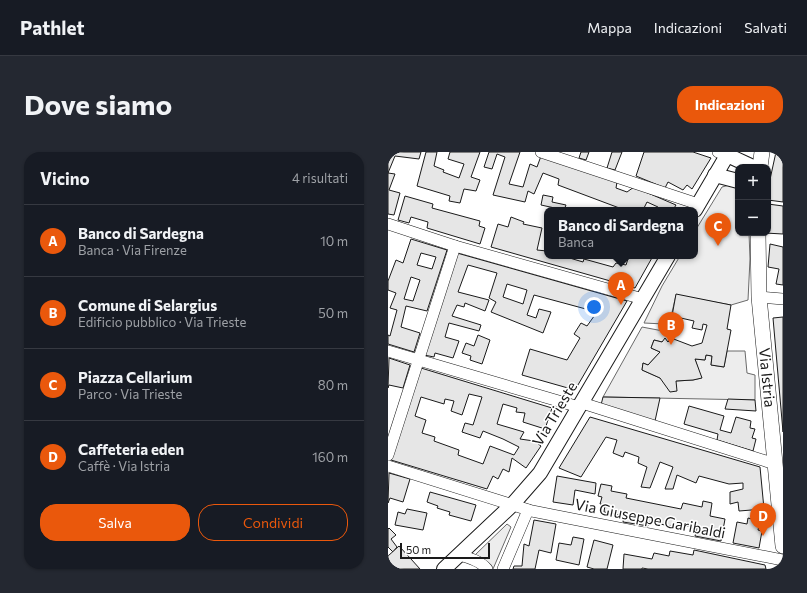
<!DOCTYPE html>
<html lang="it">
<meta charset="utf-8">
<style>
body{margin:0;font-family:Commissioner,sans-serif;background:#242831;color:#f1f3f6}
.controls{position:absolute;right:12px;top:12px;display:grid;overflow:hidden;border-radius:8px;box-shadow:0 1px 3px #0004}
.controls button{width:36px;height:36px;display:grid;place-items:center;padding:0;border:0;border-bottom:1px solid #363941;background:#171b24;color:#f1f3f6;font:20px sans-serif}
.scale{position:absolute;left:12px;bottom:10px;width:90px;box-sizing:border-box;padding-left:4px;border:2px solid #1a1a1a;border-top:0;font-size:11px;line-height:14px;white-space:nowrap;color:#1a1a1a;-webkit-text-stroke:3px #fff;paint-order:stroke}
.you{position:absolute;left:206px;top:155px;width:14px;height:14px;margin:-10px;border:3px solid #fff;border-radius:50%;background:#1a73e8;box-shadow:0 0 0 6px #1a73e833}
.badge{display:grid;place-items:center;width:26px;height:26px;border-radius:50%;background:#ea580c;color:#fff;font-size:13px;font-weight:700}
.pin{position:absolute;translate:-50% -33px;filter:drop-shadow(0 1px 2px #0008)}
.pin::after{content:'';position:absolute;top:21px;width:14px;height:12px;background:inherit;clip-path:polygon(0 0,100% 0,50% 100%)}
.popup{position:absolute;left:156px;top:55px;width:154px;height:52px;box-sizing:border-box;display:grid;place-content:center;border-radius:8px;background:#171b24;filter:drop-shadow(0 1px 3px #0005);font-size:13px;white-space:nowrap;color:#9ea1a6}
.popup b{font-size:15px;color:#f1f3f6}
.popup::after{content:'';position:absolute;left:50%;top:100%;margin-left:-8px;border:8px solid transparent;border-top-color:#171b24}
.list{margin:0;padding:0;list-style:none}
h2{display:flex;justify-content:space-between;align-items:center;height:52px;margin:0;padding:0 16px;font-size:17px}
h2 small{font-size:13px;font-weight:400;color:#9ea1a6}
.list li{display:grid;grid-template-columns:26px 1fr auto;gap:12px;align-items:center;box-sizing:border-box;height:72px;padding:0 16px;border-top:1px solid #363941}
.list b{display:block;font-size:15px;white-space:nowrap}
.list p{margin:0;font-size:13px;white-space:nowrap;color:#9ea1a6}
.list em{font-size:13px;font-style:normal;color:#9ea1a6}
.actions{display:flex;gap:8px;padding:12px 16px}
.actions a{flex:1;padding:9px 0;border:1px solid #ea580c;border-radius:16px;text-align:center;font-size:14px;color:#ea580c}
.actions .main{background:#ea580c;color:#fff}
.map{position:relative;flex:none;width:395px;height:417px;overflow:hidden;border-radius:16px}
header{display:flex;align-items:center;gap:24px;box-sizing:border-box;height:56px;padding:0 20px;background:#171b24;border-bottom:1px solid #363941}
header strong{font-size:19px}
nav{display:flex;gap:22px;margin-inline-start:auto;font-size:14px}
.intro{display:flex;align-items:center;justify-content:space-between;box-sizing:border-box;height:96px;padding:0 24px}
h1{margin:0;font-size:28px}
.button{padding:10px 18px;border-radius:16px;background:#ea580c;color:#fff;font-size:14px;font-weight:700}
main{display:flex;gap:24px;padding:0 24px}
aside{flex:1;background:#171b24;border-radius:16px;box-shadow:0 1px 3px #0004}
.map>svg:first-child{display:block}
</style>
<header>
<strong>Pathlet</strong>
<nav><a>Mappa</a><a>Indicazioni</a><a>Salvati</a></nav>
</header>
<div class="intro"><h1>Dove siamo</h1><a class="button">Indicazioni</a></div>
<main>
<aside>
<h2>Vicino<small>4 risultati</small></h2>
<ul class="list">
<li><span class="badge">A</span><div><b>Banco di Sardegna</b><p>Banca · Via Firenze</p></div><em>10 m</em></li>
<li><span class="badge">B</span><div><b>Comune di Selargius</b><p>Edificio pubblico · Via Trieste</p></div><em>50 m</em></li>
<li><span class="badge">C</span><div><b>Piazza Cellarium</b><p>Parco · Via Trieste</p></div><em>80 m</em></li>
<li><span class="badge">D</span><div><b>Caffeteria eden</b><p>Caffè · Via Istria</p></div><em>160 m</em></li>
</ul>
<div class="actions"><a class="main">Salva</a><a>Condividi</a></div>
</aside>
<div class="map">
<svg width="395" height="417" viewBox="0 0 395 417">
<rect width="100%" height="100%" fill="#fff"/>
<g fill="#ededed" stroke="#6a6a6a">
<polygon points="345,32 350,34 350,81 361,81 362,107 360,148 343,153 288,143 282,169 277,168 276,172 256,171 274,134 292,104 307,104 307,79 334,35"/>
<polygon points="254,175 275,179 283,186 280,190 277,187 274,190 266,188 263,196 272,200 260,213 255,211 254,218 272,226 288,229 305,228 313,226 307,207 317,208 318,203 324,204 323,213 336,215 339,199 357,199 359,221 367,223 367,248 215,245"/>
<polygon points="119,372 123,375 105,417 87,403"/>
</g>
<g fill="#e6e6e6" stroke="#1a1a1a" fill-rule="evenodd">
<polygon points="0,0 33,0 31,7 7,4 0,21 7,22 1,38 12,41 6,63 0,62"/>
<polygon points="38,0 49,0 46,14 56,18 55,20 71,26 76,12 60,7 62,0 92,0 83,25 92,28 88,39 76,37 72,51 61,49 62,44 29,34"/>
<polygon points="101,0 132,0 121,32 135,35 142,12 149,15 153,4 229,30 228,36 239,40 246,35 288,53 285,58 269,58 270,55 259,50 255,58 234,58 234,57 170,33 171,27 155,21 146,42 140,39 137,50 105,43 117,5 109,2 104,17 96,15"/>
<polygon points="193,0 201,0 198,8 191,6"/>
<polygon points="224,0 234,0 227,18 219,16"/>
<polygon points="256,0 305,0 323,6 304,37 299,33 295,38 280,30 277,36 248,24"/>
<polygon points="388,0 395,0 395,50 380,48 381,32"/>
<polygon points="155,43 165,45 164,50 178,53 176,58 153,53"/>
<polygon points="17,44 45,52 44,56 92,69 91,74 97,76 92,92 39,76 40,70 23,65 21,71 10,68"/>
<polygon points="380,52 395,54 395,82 377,81 380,81"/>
<polygon points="123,65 136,70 135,72 154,76 149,98 159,99 159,104 175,104 195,110 196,107 225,115 228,111 238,113 241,104 265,104 247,136 103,95 110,72 120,75"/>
<path d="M23 87 59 98 39 159 18 154 13 175 32 181 26 200 0 192V183L2 184 9 158 2 156 8 141 0 138V129L8 108 15 111ZM33 101 48 105 44 117 29 113ZM23 125 32 128 25 149 16 147Z"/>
<polygon points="382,92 395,95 395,133 388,132 391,117 380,115"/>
<path d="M69 101 239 149 187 238 134 223 142 197 179 208 192 186 186 182 193 171 199 174 209 160 146 143 139 163 148 166 151 157 163 160 155 181 103 160 108 150 101 146 109 121 80 113 70 140 101 148 97 159 77 151 76 155 69 153 64 164 93 173 91 179 61 171 57 185 71 189 65 206 47 201 46 205 36 203ZM119 132 139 138 135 152 115 145Z"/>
<polygon points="288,142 343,153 339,177 343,178 336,215 323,213 324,204 318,203 317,208 307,207 314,226 305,228 288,229 289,239 282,240 272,226 254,218 255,211 260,213 272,200 263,196 266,188 274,190 277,186 280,190 283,186 304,194 314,191 319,173 315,172 314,178 304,176 306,169 284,164"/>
<polygon points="395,165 395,280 385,166"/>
<polygon points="90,183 102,188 94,212 82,208 83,204 74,201 78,191 86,194"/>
<polygon points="1,206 22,213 15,236 1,233 0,236"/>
<path d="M33 216 164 256 157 277 135 270 137 261 128 260 129 256 115 252 109 272 136 280 132 287 146 289 153 294 138 316 124 306 121 320 115 317 110 327 105 324 99 337 3 308ZM81 242 94 245 85 273 77 271 74 280 92 286 95 279 115 287 131 295 126 303 102 294 95 312 70 303 71 298 46 289 47 285 34 281 38 268 27 264 33 245 56 252 57 247 66 249 63 259 74 263Z"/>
<polygon points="215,245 272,246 267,269 213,253"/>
<polygon points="340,247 367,248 368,259 337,257"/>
<polygon points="301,254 336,264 332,278 343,281 348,265 363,269 362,276 367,277 364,286 368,287 365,299 329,288 330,282 296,272"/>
<polygon points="202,265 372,315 376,357 351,359 350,350 342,352 342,340 355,337 355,331 341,332 311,324 308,331 289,323 285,337 277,337 285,315 272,310 262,336 253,335 259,315 250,311 251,305 237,300 235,305 225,301 229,288 218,285 193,325 171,316"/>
<polygon points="1,321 22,327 15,350 2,346 0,351"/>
<polygon points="169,324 208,331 207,342 187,338 185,353 165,350"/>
<polygon points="213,332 224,334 223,339 239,342 238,346 293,357 295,351 314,355 315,349 324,351 322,364 337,367 333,389 307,384 309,376 289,372 288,375 261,370 260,374 235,370 236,364 216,360 217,353 212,352 214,345 210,344"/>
<polygon points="42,340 88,353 83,369 61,363 62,360 49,356 50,354 39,350"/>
<polygon points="19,357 39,361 35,378 7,373 10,360 17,362"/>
<polygon points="360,366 372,369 370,378 374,379 371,396 345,391 349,370 359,372"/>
<polygon points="146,368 168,372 163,401 151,398 147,417 125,417 126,414 134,414 136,392 141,394"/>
<polygon points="1,376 8,383 3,387 9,395 5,400 0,395 0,377"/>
<polygon points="185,385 196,387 191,413 168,408 171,391 183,393"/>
<polygon points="206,388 225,393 219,417 206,417 199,415"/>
<polygon points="11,394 23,407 32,417 3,417 0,413 0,404"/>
<polygon points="306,398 377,413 378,417 260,417 254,416 254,417 235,417 236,402 264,407 266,401 281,404 282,399 305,403"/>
</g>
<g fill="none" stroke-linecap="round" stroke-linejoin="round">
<defs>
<g id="minor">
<polyline points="153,0 310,52"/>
<polyline points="330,0 339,3"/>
<polyline points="0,72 67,94 255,147"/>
<polyline points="371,145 395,147"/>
<polyline points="0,199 191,255"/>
<polyline points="194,251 387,312"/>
<polyline points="0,303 67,94"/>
<polyline points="0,314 144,359 395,408"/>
<path d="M71 403C82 406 92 409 99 417"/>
<polyline points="115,417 140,358"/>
</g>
<g id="tertiary">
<polyline points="339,3 365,15"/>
<polyline points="327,23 350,29"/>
<polyline points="307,58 341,0"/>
<polyline points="56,417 124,353 152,321 280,104"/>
</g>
<g id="secondary">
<polyline points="372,15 374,0"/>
<path id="s1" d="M370 81 371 145 395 394"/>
</g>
</defs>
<use href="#minor" stroke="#1a1a1a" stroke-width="12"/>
<use href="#tertiary" stroke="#1a1a1a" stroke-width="16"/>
<use href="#secondary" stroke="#1a1a1a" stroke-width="16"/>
<use href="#minor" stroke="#fff" stroke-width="11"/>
<use href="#tertiary" stroke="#fff" stroke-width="14"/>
<use href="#secondary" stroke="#fff" stroke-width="15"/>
</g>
<g text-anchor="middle" stroke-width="3" stroke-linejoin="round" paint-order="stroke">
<g font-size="15" fill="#1a1a1a" stroke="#fff">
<text dy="5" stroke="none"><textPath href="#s1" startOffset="145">Via Istria</textPath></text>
<text transform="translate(167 262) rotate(-59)" y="5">Via Trieste</text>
<text transform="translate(262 367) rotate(11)" y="5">Via Giuseppe Garibaldi</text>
</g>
</g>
</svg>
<div class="controls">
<button>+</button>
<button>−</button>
</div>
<div class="scale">50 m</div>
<div class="you"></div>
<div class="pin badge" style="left:233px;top:153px">A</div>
<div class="popup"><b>Banco di Sardegna</b>Banca</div>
<div class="pin badge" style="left:283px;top:193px">B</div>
<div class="pin badge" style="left:330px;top:94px">C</div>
<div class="pin badge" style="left:375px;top:384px">D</div>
</div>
</main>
